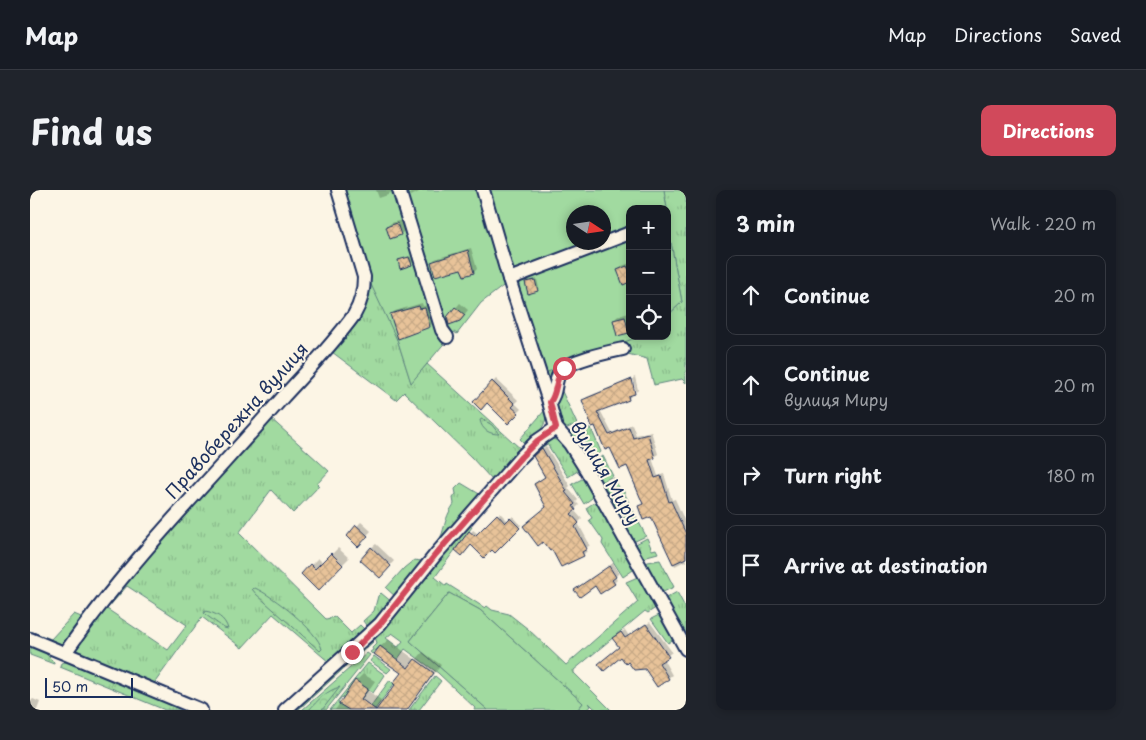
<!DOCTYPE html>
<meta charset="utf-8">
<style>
body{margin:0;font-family:"Playpen Sans",sans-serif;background:#20242c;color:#f1f3f6}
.controls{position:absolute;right:15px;top:15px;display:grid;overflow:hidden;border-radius:10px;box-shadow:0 2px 8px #0003}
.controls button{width:45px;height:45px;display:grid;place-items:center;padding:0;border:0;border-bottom:1px solid #363941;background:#171b24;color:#f1f3f6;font:25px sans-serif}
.compass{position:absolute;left:536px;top:15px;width:45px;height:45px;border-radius:50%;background:#171b24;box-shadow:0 2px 8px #0003;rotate:102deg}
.scale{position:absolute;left:15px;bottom:12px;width:88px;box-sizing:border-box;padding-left:5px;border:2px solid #1b2f5e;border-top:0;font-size:14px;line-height:18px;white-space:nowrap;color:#1b2f5e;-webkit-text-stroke:4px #fcf5e5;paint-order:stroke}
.stop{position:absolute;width:15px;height:15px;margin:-11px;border:4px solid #d1495b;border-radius:50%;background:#fff}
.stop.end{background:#d1495b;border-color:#fff;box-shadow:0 1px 5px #0008}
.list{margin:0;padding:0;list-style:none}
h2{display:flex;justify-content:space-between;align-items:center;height:65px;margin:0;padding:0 20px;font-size:21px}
h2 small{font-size:16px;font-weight:400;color:#9ea1a6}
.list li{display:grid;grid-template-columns:32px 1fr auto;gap:15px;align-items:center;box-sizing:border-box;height:80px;margin:0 10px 10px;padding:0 10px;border:1px solid #363941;border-radius:10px}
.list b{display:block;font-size:19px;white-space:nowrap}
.list p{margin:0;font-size:16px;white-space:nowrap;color:#9ea1a6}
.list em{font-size:16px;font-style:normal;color:#9ea1a6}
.icon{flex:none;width:28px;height:28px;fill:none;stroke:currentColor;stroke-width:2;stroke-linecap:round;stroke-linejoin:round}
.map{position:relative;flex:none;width:656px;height:520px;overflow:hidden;border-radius:10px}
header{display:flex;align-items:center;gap:30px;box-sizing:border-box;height:70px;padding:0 25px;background:#171b24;border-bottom:1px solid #363941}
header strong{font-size:24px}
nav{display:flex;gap:28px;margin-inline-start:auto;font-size:18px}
.intro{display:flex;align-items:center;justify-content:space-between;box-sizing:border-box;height:120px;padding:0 30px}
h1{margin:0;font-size:35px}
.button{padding:12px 22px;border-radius:10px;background:#d1495b;color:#fff;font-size:18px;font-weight:700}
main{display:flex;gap:30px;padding:0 30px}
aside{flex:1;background:#171b24;border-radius:10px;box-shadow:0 2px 8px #0003}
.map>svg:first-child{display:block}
</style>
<header>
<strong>Map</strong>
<nav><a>Map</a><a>Directions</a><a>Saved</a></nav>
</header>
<div class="intro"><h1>Find us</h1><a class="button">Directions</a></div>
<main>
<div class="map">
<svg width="656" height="520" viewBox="0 0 656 520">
<defs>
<pattern id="grass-tufts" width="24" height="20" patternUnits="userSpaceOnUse" patternTransform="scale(1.25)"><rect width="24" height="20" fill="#a1daa0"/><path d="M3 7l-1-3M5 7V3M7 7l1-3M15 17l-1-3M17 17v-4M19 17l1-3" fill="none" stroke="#8abb8c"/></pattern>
<pattern id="forest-crowns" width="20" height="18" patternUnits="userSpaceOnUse" patternTransform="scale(1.25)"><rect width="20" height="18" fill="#a1daa0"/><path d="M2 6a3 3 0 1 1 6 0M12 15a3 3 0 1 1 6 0" fill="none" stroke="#8abb8c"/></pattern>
<pattern id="building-cross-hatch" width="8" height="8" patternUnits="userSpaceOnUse" patternTransform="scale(1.25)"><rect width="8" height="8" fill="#e8c399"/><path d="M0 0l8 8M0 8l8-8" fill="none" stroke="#c6a886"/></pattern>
</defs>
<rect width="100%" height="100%" fill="#fcf5e5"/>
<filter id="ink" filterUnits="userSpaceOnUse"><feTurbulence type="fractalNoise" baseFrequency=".02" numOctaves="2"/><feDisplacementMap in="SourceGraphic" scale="10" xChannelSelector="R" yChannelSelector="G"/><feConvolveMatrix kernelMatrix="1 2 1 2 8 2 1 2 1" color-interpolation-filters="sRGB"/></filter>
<g filter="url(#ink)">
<g fill="url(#grass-tufts)" stroke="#5e847f" fill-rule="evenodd">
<path d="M319 0 381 192 397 174 493 261 367 408 356 398 374 378 384 370 391 371C398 363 408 354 412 344 416 331 416 326 424 314L423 308 426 304 425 299 431 293 451 305 463 291 442 268 374 202 366 210 298 159 334 108Z"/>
<path d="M634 0H656V193L652 189 624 195 617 169 590 162 535 182 530 197 547 234 535 239C518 214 527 202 535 176L522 204 485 92 520 177 607 146H637V126L652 112 641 53 637 52V32L639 31Z"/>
<path d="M515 220C520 234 505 246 497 256L490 249Z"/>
<path d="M238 226 299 281 287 294 289 296 263 323 241 300 209 343 296 429 305 427 321 443 330 435 336 441 300 473 243 424 212 458 172 427 123 495 46 463 44 457 59 431ZM97 396 157 435 138 460 77 419Z"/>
<polygon points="548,237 551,242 561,238 571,262 556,272 537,243"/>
<polygon points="523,249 533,253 551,279 538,287 517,254 494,271 509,254"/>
<polygon points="573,266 583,286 569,293 557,274"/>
<polygon points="556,287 566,305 554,314 542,294"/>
<polygon points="584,288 591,301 593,300 599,313 587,328 570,296"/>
<polygon points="568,310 606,378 593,387 572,354 573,350 559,330 562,328 556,318"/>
<polygon points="601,317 616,346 601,353 590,333"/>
<path d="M440 336 442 337 405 387 416 396 417 394 455 418 457 416 462 420 479 424 498 439 536 475 608 412 596 392 610 386 627 417 618 423 615 421 544 480V483L581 520H566L559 513 561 516 558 520H547L553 513 450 420 419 403 380 451 458 520H444L445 518 408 483 375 459 363 476 360 475 365 468 350 456 342 464 340 462 343 460 342 458 347 453 345 447 433 340 435 341ZM362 443 373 451 368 457 356 448Z"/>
<polygon points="617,348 622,360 626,359 628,363 617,366 611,371 602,356"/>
<polygon points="630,370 644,397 631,403 613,375 618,372"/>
<polygon points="647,402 656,419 656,451 634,412 636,408"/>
<polygon points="351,403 363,413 339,439 333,431 344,421 348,406"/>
<polygon points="44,424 56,429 32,457 0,445 0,441 21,449"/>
<polygon points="631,424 645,448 638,453 621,429"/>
<polygon points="343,449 343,452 268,520 263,520"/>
<polygon points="0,454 10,458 24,472 24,474 0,465"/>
<polygon points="337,463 340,465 296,520 272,520"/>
<polygon points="344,466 361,479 357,483 340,471"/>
<polygon points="39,471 161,520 135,520 30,477 31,473"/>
<polygon points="338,473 355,485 343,503 338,500 323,520 325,516 311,507 308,513 319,520 300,520"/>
<polygon points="405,486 411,491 389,520 379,520"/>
<polygon points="360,490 364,494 345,519 340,517"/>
</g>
<g fill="url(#forest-crowns)" stroke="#5e847f">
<path d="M452 229 462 235 469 244C459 244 452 240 450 230Z"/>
<path d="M225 398C243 406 287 440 292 459L290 461 226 404 222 399Z"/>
<path d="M175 421C186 423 195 428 198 439L194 438 176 425 174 423Z"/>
<path d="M310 497 292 520H279C287 511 297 500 310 497Z"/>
</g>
<g fill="#a1daa0" stroke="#5e847f">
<polygon points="310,0 366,0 417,150 381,193 368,152 337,86"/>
<polygon points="371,0 450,0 477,93 451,113 427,144 424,142 420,146"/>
<polygon points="457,0 634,0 637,19 600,19 600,40 574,50 574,22 544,22 544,52 567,53 482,85"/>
<polygon points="600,45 600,146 610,146 515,183 485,92"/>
<polygon points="637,52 641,53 652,112 637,126"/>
<polygon points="419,403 450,420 553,513 547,520 458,520 380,451"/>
</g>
<g fill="#0003">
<polygon points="346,0 361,0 362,1 358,5 349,8"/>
<polygon points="379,0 393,0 381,6"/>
<polygon points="372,30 375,40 371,44 357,37 361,33"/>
<polygon points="441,58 447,79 444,82 435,85 432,77 402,72 405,69"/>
<polygon points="380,66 383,72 381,74 369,71"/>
<polygon points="600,73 600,91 588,80 592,76"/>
<polygon points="507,89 509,98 507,100 496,93"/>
<polygon points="392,113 393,116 398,115 404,132 400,136 361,125 365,121"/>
<polygon points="430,113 438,120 434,125 418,127"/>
<polygon points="599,123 600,141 598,142 584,130 588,126"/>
<polygon points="605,187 608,200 606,202 603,188"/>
<polygon points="466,189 488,210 485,213 491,219 478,232 457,212 445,212"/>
<polygon points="601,189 603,203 605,203 601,204 602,205 598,209 570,220 582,243 602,234 606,245 621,241 628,264 622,268 628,286 634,284 642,310 645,309 656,334 656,374 655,371 645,376 622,326 609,316 614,312 598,275 581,257 553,211 557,207"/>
<polygon points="516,256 540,296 538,298 548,310 546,312 549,315 544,320 552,329 548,333 560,355 555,359 557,361 553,365 518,317 505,294 516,286 505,266"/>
<polygon points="470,323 478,331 483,326 491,335 465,361 442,354 427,360 443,340 448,344"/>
<polygon points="331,332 341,341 328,355 318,346"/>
<polygon points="346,354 364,371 350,386 341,358"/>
<polygon points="308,358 319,368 288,399 272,384 288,368 293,373"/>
<polygon points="583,373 589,383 585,387 587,390 584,393 565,394 546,400"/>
<polygon points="620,432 642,462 633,469 642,485 628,496 616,477 590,457 587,445 595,440 599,446"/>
<polygon points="358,450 386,470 393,462 411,475 377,520 305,520 326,491 333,484 345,491 338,501 354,512 367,495 372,483 350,457"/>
<polygon points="3,509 10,512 7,520 0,520 0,512"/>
</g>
<g fill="url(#building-cross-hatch)" stroke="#1b2f5e">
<polygon points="367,33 371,45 360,49 356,37"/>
<polygon points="438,60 444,83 434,86 431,79 405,86 401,72"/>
<polygon points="379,67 382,75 370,79 368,70"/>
<polygon points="597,76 600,82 600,92 593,95 587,80"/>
<polygon points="505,90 508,101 498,104 495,92"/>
<polygon points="389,116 390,119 395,118 400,137 368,149 360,124"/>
<polygon points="425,117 435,125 430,131 419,135 417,127"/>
<polygon points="595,127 599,143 587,146 583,130"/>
<polygon points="602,189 605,204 598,206 599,210 567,222 579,245 599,237 603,248 618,244 625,268 619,270 625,288 631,286 639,312 641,311 656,344 656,368 643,374 621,327 613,330 608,316 613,314 597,276 590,279 580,258 575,260 565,236 562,237 552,210"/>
<polygon points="462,191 485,214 482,217 489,223 478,234 457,213 451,220 443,212"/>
<polygon points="512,258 537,301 535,302 545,314 543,316 546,320 541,324 549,333 545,337 557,359 552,362 554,366 531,377 522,360 520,361 513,352 508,356 493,336 516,317 504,294 515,287 503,266"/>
<polygon points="467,324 475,333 480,328 490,338 465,363 462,360 454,368 441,355 432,366 425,360 439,341 445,346"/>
<polygon points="326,335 338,346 328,357 317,346"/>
<polygon points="341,357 361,376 350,388 330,370"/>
<polygon points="301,363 313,375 288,401 271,384 280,374 285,379"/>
<polygon points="579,376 586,387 582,390 585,394 570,404 565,396 550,407 544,400"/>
<polygon points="616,434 639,467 629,473 639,489 627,497 615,479 604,480 598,472 596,474 591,467 574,481 568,474 589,457 582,448 591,442 595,448"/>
<polygon points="350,456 378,478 385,469 404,483 377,520 346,520 365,495 363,493 371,483 344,464"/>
<polygon points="325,490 338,499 331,509 346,520 319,520 309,514"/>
</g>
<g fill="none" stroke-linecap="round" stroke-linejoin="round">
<defs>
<g id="minor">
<polyline points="369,0 412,140 417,147"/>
<polyline points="453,0 479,89 519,212 526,238 540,254 557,281 656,459"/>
<polyline points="479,89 600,43"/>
<path d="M519 212C527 204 524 191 530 182 539 170 579 162 593 159"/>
<polyline points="0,449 171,520"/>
<path d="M35 463C99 371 180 290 254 206 278 180 303 154 324 125 331 113 334 101 334 87L308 0"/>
<polyline points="255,520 350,434 406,364 491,267 507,251 526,238"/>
</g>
</defs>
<use href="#minor" stroke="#1b2f5e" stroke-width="16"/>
<use href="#minor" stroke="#fcf5e5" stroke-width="12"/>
</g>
</g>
<g fill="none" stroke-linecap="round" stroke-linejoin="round" filter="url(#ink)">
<path stroke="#d1495b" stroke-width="6" d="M322 462 350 434 406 364 491 267 507 251 526 238 520 212C528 202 524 189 534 178"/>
</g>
<g text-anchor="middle" stroke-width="4" stroke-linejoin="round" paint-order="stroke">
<g font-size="18" fill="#1b2f5e" stroke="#fcf5e5">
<text transform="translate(207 231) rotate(-48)" y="6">Правобережна вулиця</text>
<text transform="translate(575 283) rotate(59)" y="6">вулиця Миру</text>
</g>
</g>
</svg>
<div class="controls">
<button>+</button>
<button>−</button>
<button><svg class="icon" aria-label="locate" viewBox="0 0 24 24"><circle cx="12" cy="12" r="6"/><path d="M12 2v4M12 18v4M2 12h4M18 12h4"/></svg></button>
</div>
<svg class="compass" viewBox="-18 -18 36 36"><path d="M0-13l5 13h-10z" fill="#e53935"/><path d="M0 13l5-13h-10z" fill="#9ea1a6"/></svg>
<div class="scale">50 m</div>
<div class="stop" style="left:534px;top:178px"></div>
<div class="stop end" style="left:322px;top:462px"></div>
</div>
<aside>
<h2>3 min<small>Walk · 220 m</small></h2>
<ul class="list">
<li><svg class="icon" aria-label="ahead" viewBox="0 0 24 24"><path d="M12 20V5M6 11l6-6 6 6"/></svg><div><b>Continue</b></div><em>20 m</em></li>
<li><svg class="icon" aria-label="ahead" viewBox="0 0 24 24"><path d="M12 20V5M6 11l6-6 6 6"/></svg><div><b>Continue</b><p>вулиця Миру</p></div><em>20 m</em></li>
<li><svg class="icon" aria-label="right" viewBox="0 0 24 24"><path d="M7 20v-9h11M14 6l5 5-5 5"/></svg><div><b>Turn right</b></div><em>180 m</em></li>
<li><svg class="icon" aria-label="arrive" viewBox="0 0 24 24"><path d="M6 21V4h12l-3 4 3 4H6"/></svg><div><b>Arrive at destination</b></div></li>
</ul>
</aside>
</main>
